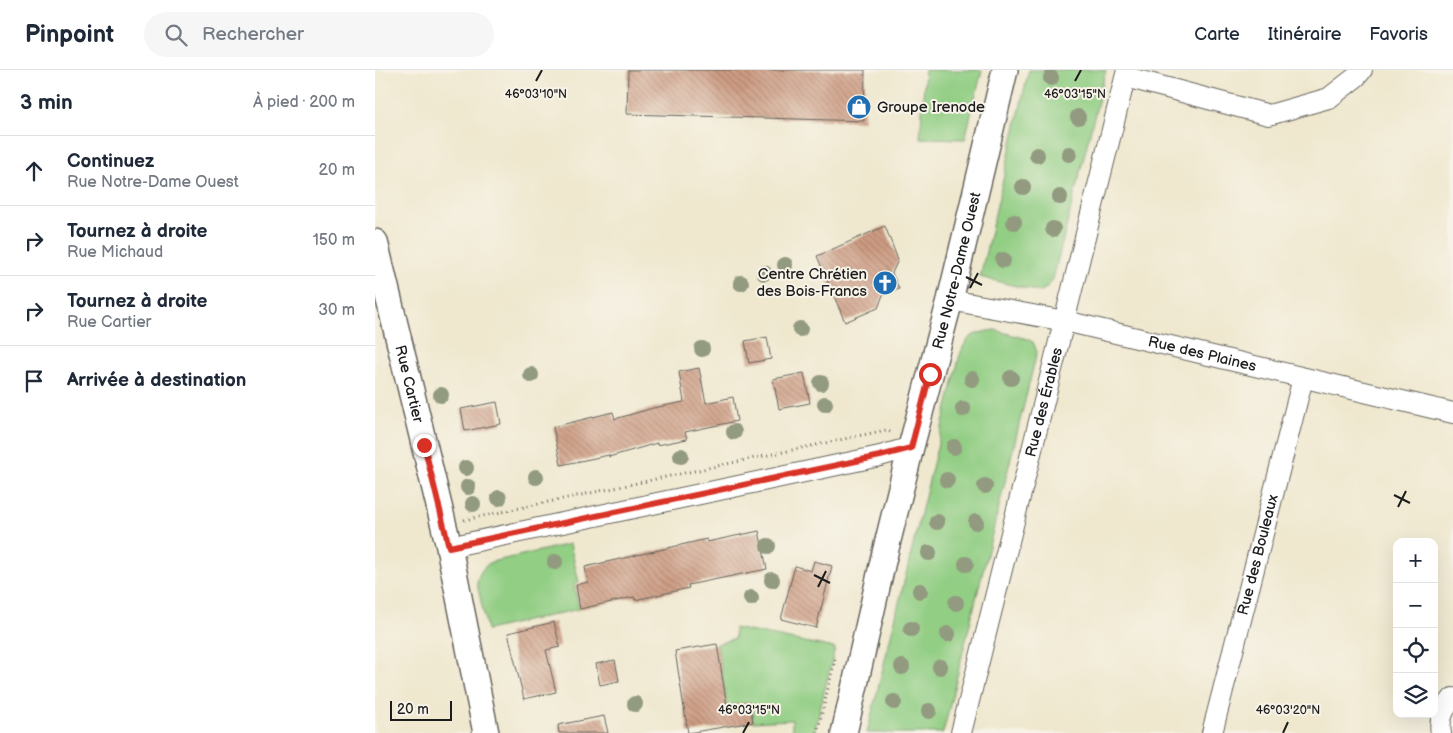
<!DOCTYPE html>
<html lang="fr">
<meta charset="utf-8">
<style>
body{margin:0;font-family:"Balsamiq Sans",sans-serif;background:#f6f6f7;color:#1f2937}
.controls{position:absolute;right:15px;bottom:15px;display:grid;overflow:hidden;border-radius:10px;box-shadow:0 5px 20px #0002}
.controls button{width:45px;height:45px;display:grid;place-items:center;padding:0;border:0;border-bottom:1px solid #e0e1e3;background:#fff;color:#1f2937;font:25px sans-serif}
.scale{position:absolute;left:15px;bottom:12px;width:62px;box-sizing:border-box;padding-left:5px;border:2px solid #1c1c1c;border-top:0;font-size:14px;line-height:18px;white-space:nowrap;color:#1c1c1c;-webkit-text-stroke:4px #f7f3e8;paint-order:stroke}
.stop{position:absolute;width:15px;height:15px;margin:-11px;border:4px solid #d93025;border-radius:50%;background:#fff}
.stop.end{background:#d93025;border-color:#fff;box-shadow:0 1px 5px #0008}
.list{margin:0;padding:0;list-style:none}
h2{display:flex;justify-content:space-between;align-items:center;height:65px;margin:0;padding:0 20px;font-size:21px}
h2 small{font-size:16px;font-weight:400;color:#747a83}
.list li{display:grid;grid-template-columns:32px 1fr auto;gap:15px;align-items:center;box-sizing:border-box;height:70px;padding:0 20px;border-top:1px solid #e0e1e3}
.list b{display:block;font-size:19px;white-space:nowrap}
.list p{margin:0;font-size:16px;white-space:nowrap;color:#747a83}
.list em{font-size:16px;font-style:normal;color:#747a83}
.icon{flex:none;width:28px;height:28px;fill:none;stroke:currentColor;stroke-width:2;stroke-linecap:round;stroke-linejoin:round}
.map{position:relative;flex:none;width:1078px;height:663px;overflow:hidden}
header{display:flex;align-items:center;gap:30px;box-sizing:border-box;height:70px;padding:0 25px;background:#fff;border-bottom:1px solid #e0e1e3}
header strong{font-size:24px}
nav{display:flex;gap:28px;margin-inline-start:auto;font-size:18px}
.search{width:350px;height:45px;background:#f6f6f7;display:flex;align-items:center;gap:12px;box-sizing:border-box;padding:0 18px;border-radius:28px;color:#747a83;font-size:19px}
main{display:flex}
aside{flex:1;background:#fff}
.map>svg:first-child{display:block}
</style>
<header>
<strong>Pinpoint</strong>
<div class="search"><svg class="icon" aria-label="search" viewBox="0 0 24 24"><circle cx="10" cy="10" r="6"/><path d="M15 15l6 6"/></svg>Rechercher</div>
<nav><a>Carte</a><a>Itinéraire</a><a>Favoris</a></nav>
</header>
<main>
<aside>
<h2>3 min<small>À pied · 200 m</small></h2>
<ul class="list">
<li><svg class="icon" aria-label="ahead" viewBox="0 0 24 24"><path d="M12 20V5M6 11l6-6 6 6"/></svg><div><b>Continuez</b><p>Rue Notre-Dame Ouest</p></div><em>20 m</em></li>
<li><svg class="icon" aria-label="right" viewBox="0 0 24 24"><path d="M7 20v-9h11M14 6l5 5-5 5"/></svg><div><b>Tournez à droite</b><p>Rue Michaud</p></div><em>150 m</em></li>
<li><svg class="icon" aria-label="right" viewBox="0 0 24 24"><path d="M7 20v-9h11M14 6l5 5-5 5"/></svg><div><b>Tournez à droite</b><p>Rue Cartier</p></div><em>30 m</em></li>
<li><svg class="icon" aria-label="arrive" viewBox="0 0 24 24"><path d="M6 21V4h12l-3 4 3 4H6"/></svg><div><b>Arrivée à destination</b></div></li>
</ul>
</aside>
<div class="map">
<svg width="1078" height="663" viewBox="0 0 1078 663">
<defs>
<pattern id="building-back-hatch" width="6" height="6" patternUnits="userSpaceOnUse" patternTransform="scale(1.25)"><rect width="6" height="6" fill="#ce9c83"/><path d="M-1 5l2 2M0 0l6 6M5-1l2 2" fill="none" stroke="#a67e6a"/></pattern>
</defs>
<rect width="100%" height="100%" fill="#f7f3e8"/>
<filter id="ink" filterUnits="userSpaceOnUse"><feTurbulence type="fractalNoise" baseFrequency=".02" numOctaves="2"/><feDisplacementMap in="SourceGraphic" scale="10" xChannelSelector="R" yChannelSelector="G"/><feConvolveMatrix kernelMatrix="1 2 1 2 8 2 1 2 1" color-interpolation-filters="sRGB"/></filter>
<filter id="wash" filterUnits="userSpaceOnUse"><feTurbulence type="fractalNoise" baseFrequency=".0096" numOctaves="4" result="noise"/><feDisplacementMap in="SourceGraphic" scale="20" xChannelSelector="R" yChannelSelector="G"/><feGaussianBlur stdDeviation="1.12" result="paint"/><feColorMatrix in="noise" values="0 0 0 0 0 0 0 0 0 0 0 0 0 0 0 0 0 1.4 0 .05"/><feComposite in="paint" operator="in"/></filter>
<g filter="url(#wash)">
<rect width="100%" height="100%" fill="#efe8cf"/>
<g fill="#92ce84" stroke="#577550">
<polygon points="550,0 607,0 590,69 545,68"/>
<polygon points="654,0 731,0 678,209 671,218 665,222 605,207"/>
<path d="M620 260 652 269 658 272 662 282 568 663H492L584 288C591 266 597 263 620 260Z"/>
<path d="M195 474 204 512 199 514 204 539 112 560 102 513C103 504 108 497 116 492Z"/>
<polygon points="359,558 460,578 439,663 417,663 417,650 378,652 375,632 352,636 342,574 360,568"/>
</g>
<g id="blocks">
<g fill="url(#building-back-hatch)">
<polygon points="253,0 490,0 489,51 252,44"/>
<polygon points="510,156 523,190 517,203 524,219 508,225 503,238 470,252 442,186"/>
<polygon points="392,267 396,289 374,293 370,271"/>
<polygon points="324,298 331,333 358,327 362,351 310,362 312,369 282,375 282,373 234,387 234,385 186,395 178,357 238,342 240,349 278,338 309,332 304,302"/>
<polygon points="429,303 435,333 404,339 398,309"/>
<polygon points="122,332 126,354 90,361 86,339"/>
<polygon points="384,461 392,499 313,515 314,518 260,530 259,527 205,539 201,515 213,512 210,497 332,469 332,472"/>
<polygon points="439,491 457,496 441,558 406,549 420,496 436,501"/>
<polygon points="179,552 185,577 171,580 181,622 149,629 133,563"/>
<polygon points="342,574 352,636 375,632 378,652 313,663 300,581"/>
<polygon points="240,590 244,611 225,615 221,594"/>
<polygon points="229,646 233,663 184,663 183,655"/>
</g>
</g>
</g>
<g filter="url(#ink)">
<use href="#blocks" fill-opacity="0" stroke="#66635b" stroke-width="1"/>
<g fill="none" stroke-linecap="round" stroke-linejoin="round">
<defs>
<g id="minor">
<polyline points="751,7 894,45 954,28 981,7 987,0"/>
<path id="s1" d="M575 230 690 251 1078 343"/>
<polyline points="74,477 505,386 536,377"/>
<path id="s2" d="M586 663 752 0"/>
<path id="s3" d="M837 663 928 308"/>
<path d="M1066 663C1063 649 1069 638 1078 628"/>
</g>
<g id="tertiary">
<path id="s4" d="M0 172 74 477 111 663"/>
<path id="s5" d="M469 663 508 491 536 377 575 230 630 0"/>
</g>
</defs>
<use href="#minor" stroke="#66635b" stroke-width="22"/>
<use href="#tertiary" stroke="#66635b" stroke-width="28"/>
<g stroke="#66635b" stroke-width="3" stroke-dasharray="1 4" stroke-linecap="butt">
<polyline points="89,450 511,360 515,362"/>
<polyline points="442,663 461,586"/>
</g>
<use href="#minor" stroke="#fff" stroke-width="20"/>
<use href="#tertiary" stroke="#fff" stroke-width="25"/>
</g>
<g fill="#929a80">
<circle cx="676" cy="8" r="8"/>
<circle cx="703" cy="47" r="8"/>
<circle cx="694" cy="84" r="8"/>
<circle cx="662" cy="85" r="8"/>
<circle cx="648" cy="117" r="8"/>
<circle cx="685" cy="127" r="8"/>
<circle cx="639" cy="152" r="8"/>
<circle cx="678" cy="159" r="8"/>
<circle cx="628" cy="190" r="8"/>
<circle cx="410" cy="195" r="8"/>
<circle cx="389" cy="203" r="8"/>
<circle cx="366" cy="213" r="8"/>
<circle cx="425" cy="259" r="8"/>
<circle cx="327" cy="279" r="8"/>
<circle cx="156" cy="305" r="8"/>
<circle cx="636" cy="308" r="8"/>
<circle cx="597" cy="309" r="8"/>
<circle cx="446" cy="313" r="8"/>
<circle cx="66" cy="325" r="8"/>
<circle cx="450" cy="334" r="8"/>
<circle cx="588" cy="339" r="8"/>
<circle cx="359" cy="362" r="8"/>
<circle cx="579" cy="377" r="8"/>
<circle cx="306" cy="386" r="8"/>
<circle cx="91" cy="398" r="8"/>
<circle cx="161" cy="407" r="8"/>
<circle cx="572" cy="410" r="8"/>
<circle cx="610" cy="416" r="8"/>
<circle cx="93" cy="417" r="8"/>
<circle cx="124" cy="428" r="8"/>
<circle cx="98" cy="434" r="8"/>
<circle cx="562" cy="452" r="8"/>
<circle cx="601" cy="452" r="8"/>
<circle cx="393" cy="476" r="8"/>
<circle cx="554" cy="483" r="8"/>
<circle cx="180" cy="492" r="8"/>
<circle cx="591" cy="494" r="8"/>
<circle cx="397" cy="510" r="8"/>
<circle cx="545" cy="521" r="8"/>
<circle cx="376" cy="528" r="8"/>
<circle cx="581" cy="533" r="8"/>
<circle cx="536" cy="559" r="8"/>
<circle cx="573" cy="564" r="8"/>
<circle cx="527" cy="597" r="8"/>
<circle cx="565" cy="597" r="8"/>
<circle cx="519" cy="632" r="8"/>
<circle cx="260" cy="634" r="8"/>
<circle cx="554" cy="641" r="8"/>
</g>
</g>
<g fill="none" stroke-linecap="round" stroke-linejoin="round" filter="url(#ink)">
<polyline stroke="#d93025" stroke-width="6" points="49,375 74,477 505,386 536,378 555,304"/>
</g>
<path fill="none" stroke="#1c1c1c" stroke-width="2" d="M161 11 167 0M700 11 706 0M591 207 607 215M595 218 603 203M1019 425 1035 433M1023 437 1031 421M439 505 455 513M443 517 451 501M368 663 374 652M908 663 913 652"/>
<defs>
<symbol id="shop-disc" viewBox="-11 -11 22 22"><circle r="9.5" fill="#1f6fb2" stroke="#f7f3e8"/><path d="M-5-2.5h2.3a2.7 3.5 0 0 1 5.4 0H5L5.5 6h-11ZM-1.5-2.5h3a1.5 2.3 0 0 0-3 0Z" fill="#fff"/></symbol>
<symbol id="church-disc" viewBox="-11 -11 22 22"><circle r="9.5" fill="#1f6fb2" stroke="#f7f3e8"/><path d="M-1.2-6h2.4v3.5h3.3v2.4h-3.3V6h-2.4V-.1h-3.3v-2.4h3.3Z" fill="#fff"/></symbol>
</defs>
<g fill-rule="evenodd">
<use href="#shop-disc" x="470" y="23" width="28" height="28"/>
<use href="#church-disc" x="496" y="199" width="28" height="28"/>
</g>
<g text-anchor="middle" stroke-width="4" stroke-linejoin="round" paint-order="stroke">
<g font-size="15" fill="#1c1c1c" stroke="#f7f3e8" text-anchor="start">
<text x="502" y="42">Groupe Irenode</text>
<text x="492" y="209" text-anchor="end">Centre Chrétien<tspan x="492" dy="17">des Bois-Francs</tspan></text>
</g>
<g font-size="15" fill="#1c1c1c" stroke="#f7f3e8">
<text dy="5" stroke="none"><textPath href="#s5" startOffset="476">Rue Notre-Dame Ouest</textPath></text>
<text dy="5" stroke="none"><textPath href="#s1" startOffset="258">Rue des Plaines</textPath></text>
<text dy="5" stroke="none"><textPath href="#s4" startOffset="146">Rue Cartier</textPath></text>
<text dy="5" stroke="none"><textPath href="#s2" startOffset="341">Rue des Érables</textPath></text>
<text dy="5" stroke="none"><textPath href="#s3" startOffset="184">Rue des Bouleaux</textPath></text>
</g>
</g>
<g font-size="12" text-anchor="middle" fill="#1c1c1c" stroke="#f7f3e8" stroke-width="4" stroke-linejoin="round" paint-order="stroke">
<text x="161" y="28">46°03'10"N</text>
<text x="700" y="28">46°03'15"N</text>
<text x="374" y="644">46°03'15"N</text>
<text x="913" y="644">46°03'20"N</text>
</g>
</svg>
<div class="controls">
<button>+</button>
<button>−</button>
<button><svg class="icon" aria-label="locate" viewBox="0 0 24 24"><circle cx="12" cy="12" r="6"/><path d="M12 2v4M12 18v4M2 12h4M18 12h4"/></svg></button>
<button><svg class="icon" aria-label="layers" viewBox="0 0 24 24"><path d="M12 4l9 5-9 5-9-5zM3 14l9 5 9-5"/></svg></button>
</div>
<div class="scale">20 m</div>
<div class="stop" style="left:555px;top:304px"></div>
<div class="stop end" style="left:49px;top:375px"></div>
</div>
</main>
